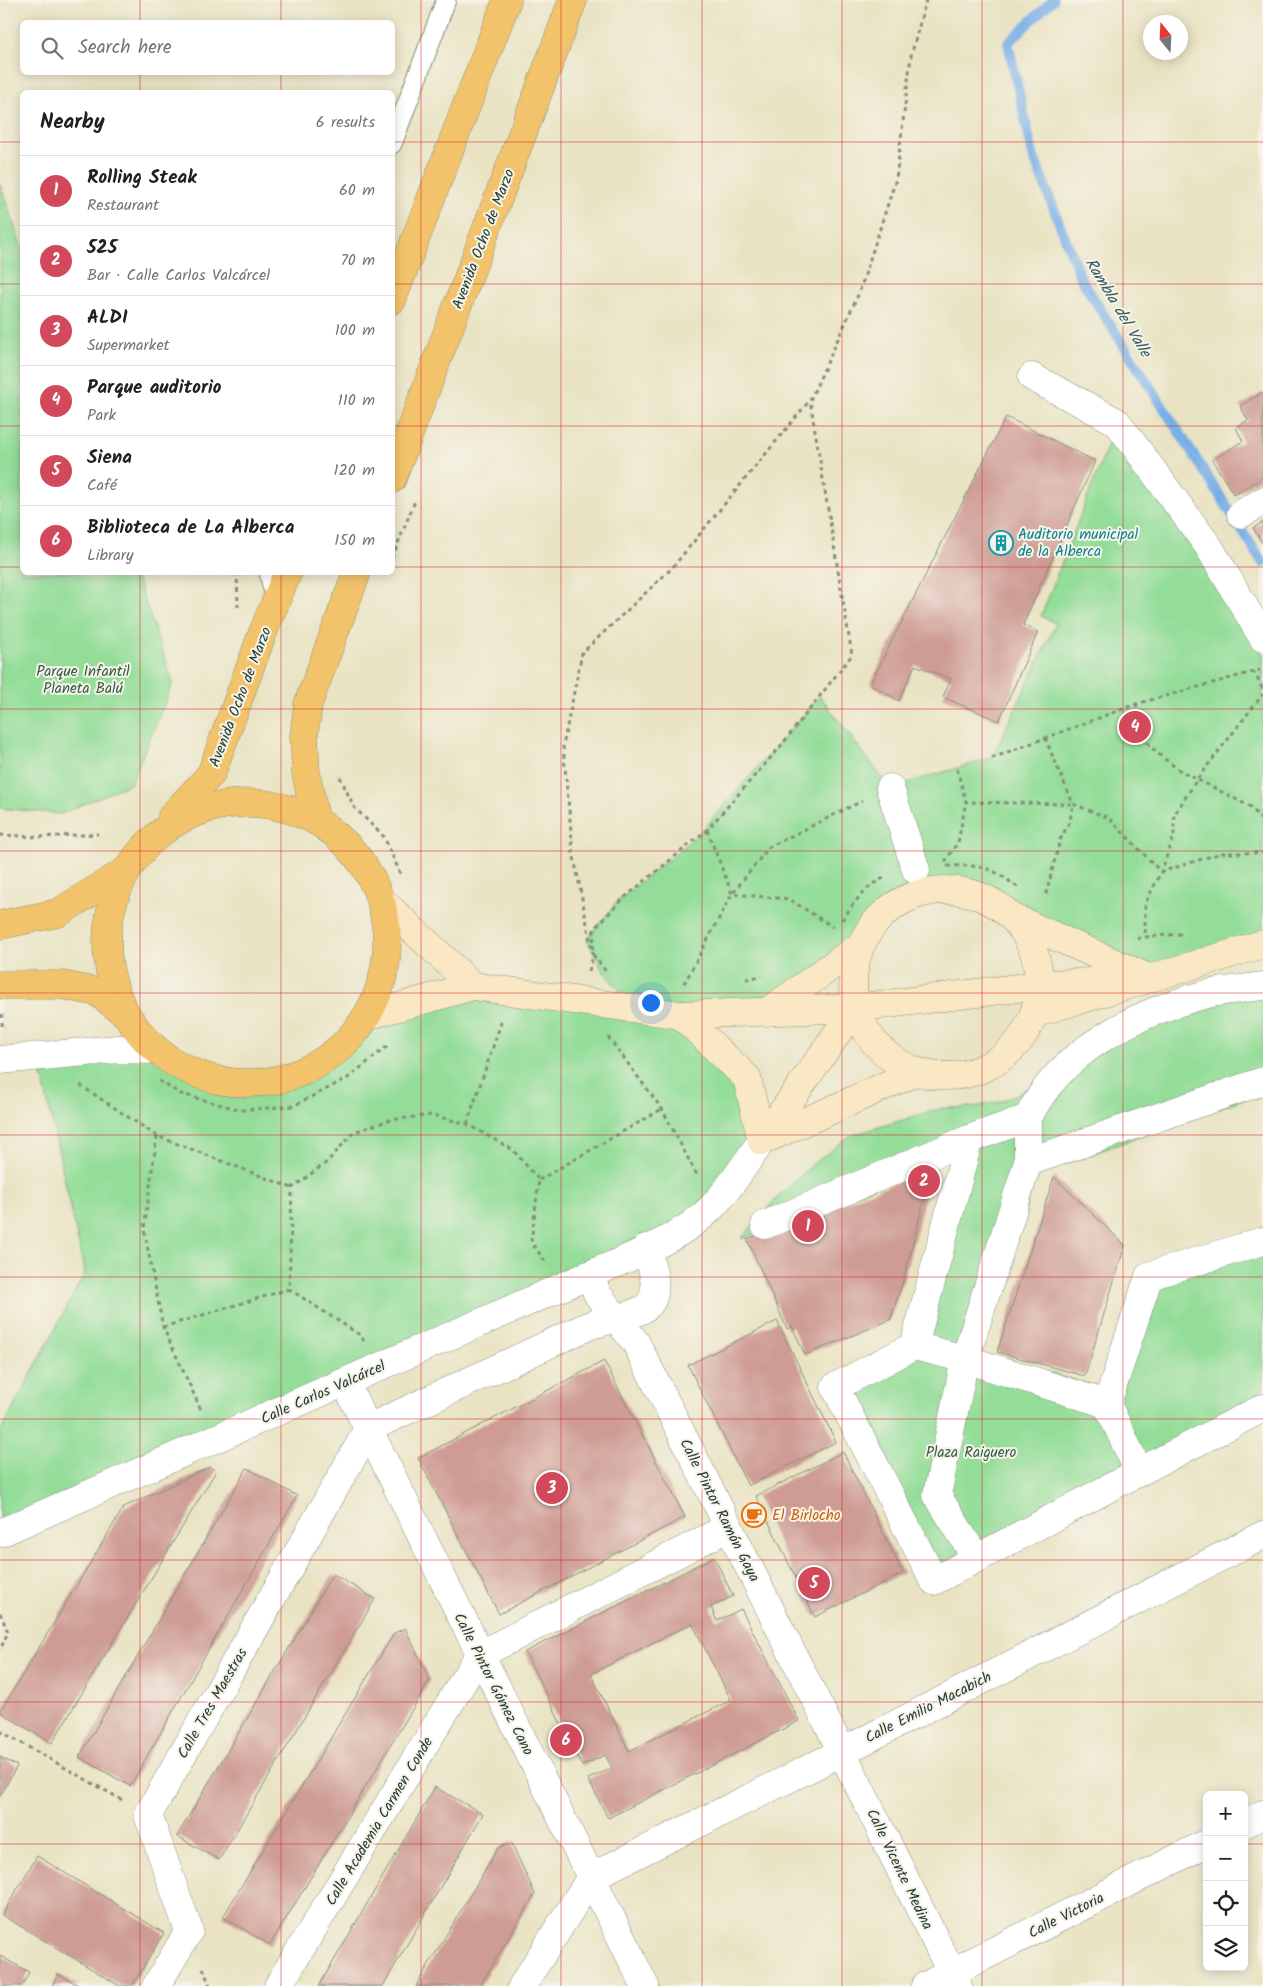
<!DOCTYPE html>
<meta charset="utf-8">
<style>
body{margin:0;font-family:Kalam,sans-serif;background:#f6f6f6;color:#202124}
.controls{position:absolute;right:15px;bottom:15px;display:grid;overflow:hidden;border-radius:8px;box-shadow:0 2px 12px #0003}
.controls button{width:45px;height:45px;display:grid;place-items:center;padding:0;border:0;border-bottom:1px solid #e0e0e0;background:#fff;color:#202124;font:25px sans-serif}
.compass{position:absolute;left:1143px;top:15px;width:45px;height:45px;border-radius:50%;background:#fff;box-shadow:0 2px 12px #0003;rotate:342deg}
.you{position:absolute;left:650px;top:1002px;width:18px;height:18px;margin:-12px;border:4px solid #fff;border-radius:50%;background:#1a73e8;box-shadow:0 0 0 8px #1a73e833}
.badge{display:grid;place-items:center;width:32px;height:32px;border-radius:50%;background:#d1495b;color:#fff;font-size:16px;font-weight:700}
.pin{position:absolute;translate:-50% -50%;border:2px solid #fff;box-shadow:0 1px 5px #0006}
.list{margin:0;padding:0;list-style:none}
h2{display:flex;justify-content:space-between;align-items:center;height:65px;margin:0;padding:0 20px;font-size:21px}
h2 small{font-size:16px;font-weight:400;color:#757577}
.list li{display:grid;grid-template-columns:32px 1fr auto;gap:15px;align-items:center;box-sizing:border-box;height:70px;padding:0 20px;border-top:1px solid #e0e0e0}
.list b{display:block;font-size:19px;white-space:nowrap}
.list p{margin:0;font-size:16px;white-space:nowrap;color:#757577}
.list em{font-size:16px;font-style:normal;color:#757577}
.icon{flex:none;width:28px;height:28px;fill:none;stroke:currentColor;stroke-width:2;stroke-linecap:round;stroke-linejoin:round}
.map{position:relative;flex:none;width:1263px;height:1986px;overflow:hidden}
.search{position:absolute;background:#fff;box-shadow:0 2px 12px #0003;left:20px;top:20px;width:375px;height:55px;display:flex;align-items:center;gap:12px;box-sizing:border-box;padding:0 18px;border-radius:8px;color:#757577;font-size:19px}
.panel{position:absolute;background:#fff;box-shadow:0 2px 12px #0003;left:20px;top:90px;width:375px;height:485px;border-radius:8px}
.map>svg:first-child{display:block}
</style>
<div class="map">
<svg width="1263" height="1986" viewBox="0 0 1263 1986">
<rect width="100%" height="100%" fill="#f7f3e8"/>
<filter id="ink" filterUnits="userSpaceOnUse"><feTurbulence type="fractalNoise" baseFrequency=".02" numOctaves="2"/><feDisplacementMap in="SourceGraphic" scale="10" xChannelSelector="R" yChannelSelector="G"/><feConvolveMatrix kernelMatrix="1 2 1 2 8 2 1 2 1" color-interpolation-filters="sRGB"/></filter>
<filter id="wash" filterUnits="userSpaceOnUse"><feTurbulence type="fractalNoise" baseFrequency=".0096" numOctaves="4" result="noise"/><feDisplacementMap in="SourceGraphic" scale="20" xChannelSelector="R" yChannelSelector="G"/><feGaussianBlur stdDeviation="1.12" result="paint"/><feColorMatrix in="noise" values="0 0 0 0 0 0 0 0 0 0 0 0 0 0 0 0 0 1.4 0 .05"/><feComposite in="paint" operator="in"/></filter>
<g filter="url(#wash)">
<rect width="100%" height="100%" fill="#e9e3c3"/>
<g fill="#93dd98" stroke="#598d66">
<polygon points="0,184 22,249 22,572 135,573 173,683 131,783 61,814 0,808"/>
<polygon points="1117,422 1263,638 1263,944 1148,978 1016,919 990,900 958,890 935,890 904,899 878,919 860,946 767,1012 682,1016 747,1078 762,1141 714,1206 0,1533 0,1433 85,1273 38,1057 154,1050 203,1077 251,1084 300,1074 341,1049 370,1015 473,986 636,1008 605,974 587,939 617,902 700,833 820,696 890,788 992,758 1056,624 1041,616"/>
<polygon points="1263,976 1263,1092 1036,1174 980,1354 1109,1390 1148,1274 1263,1233 1263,1411 930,1585 823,1380 911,1339 963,1152 741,1239 771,1204 813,1164 850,1136 942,1108 975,1107 1002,1101 1034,1086 1071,1049"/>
</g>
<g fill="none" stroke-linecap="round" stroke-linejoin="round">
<polyline stroke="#78afe7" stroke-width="10" points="1053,0 1008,43 1033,155 1081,279 1263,563"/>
</g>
<g id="blocks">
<g fill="#ce9c94" fill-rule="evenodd">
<polygon points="1263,392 1263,477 1234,495 1212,460 1243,441 1236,428 1248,420 1240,406"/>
<polygon points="1006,417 1095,461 1023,625 1038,632 999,721 943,697 951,679 915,665 899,701 870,684"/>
<polygon points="1263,522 1263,544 1253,528"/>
<polygon points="932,1169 904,1278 890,1320 805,1355 792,1326 787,1329 747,1239"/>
<polygon points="1054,1177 1125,1245 1085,1376 997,1352"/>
<polygon points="777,1321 836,1442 748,1486 688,1365"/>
<polygon points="604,1361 685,1517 499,1614 418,1458"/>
<polygon points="843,1452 903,1573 815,1617 756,1496"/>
<polygon points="210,1467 216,1471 52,1743 0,1712 124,1507"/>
<polygon points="247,1468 297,1496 130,1786 79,1757"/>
<path d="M714 1557 733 1596 711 1607 717 1621 741 1609 799 1721 608 1818 588 1779 612 1768 605 1755 582 1766 525 1652ZM692 1623 731 1700 629 1751 591 1674Z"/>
<polygon points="333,1574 375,1599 219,1860 177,1836"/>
<polygon points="405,1628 430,1680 270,1945 223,1917 394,1633"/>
<polygon points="0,1757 17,1766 0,1796"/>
<polygon points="435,1787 483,1814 383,1986 319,1986"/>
<polygon points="511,1842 535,1894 480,1986 416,1986 498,1848"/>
<polygon points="37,1856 164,1933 132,1986 120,1986 2,1915"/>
<polygon points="0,1956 29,1972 22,1986 0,1986"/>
<polygon points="58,1974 80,1986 52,1986"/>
</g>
</g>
</g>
<g filter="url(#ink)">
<use href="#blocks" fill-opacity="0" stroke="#84907c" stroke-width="1"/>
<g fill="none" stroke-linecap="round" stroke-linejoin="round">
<defs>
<g id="lane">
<polyline points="392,144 446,0"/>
<polyline points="269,572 276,603"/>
</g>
<g id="street">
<polyline points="1032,377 1117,422 1209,547 1263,638"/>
<polyline points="1241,514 1263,501"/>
<polyline points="890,788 916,870"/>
<polyline points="0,1060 118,1049 154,1050"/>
<path d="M1028 1118C1060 1051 1134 1014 1203 995 1222 990 1243 989 1263 986"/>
<polyline points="1028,1162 1263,1081"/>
<polyline points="765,1225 969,1139"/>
<polyline points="589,1275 598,1295 636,1343 842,1752 958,1986"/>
<polyline points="914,1346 969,1139 1028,1118 1028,1162 965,1359 937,1495 976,1558"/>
<polyline points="345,1382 645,1986"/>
<polyline points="1107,1404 1149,1276 1263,1241"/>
<polyline points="1139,1472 934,1581 835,1387 914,1346 965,1359 1107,1404 1139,1472 1263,1408"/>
<path d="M0 1533 589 1275C628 1258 684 1237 713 1206 731 1187 746 1162 762 1141"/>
<polyline points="1244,1824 1263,1814"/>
<path d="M156 1986 189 1931 148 1815 369 1428 588 1326C642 1309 670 1318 646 1248"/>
<polyline points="278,1986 479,1655 729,1527"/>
<polyline points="522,1986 591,1877 842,1752 1263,1535"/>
<polyline points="925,1986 1207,1843"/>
</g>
<g id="secondary">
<circle cx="946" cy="983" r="93"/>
<polyline points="382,901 473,986"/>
<polyline points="1016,919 1144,976"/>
<polyline points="767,1012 860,946"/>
<polyline points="1036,1013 1263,944"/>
<polyline points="370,1015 473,986 681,1015 855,1008 1041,985 1148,978"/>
<polyline points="681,1015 747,1078 762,1141"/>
<polyline points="762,1141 916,1072"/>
<polyline points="762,1141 855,1008"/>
</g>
<g id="primary">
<polyline points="392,300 507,0"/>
<polyline points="392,479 573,0"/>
<circle cx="247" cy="943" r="140"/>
<polyline points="172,816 211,774 263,632 288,572"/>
<polyline points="315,818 306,773 304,736 308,704 357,572"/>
<polyline points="0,925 58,913 124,872"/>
<polyline points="0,985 62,985 97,992 123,1012"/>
</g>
</defs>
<use href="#lane" stroke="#84907c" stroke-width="21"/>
<use href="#street" stroke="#84907c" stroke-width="29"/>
<use href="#secondary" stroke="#84907c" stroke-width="29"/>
<use href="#primary" stroke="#84907c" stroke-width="29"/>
<g stroke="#84907c" stroke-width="3" stroke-dasharray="4 4" stroke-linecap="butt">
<polyline points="392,558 415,501"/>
<polyline points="237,572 238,607"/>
<polyline points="1253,671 1263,689"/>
<polyline points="1136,704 1147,742 1157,753 1179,770 1251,807 1263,822"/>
<polyline points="1045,738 1073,804 1109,818 1161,872 1174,836 1174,815 1198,778 1263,694"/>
<polyline points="992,758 1136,704 1260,670"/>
<polyline points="957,769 966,802 1073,804 1070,821 1060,840 1045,898"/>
<polyline points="340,777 354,807 384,837 402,877"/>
<polyline points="707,830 732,894 789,899 833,927"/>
<polyline points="0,835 39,837 98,834"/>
<polyline points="945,862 958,842 966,802"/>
<path d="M947 866C984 865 989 866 1019 888"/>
<path d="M842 920C854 903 867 883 887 877"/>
<polyline points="1181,934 1145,937 1145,904 1161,872 1221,853 1263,853"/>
<polyline points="1137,939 1145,937"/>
<polyline points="593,949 594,929 624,898 707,830 780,747 852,655 810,400"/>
<polyline points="593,955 608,974"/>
<polyline points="589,971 593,955 573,852 563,746 582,653 672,568 810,400 859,293 896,179 911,56 926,0"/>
<polyline points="746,979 762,976"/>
<polyline points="683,982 685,982 732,894 769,847 862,801"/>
<polyline points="2,1014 2,1026"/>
<polyline points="608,1037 662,1109 698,1177"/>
<polyline points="159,1081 181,1094 241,1110 293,1106 348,1078 390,1044"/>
<polyline points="80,1085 157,1136 292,1188"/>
<polyline points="467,1124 502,1020"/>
<polyline points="157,1136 144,1229 163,1327 202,1412"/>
<polyline points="539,1180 662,1109"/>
<polyline points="163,1327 289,1289"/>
<polyline points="364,1341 360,1335 289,1289 292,1188 327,1162 354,1132 390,1120 432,1115 467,1124 513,1150 539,1180 531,1242 545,1261"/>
<polyline points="0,1613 8,1632 0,1650"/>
<polyline points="0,1731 122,1800"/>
<polyline points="203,1968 210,1986"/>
</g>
<use href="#lane" stroke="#fff" stroke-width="19"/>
<use href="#street" stroke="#fff" stroke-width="28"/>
<use href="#secondary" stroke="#fae7c3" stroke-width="28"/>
<use href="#primary" stroke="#f2c36a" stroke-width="28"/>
</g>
</g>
<path fill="none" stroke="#d62828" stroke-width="1" stroke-opacity="0.55" d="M140 0V22M281 0V22M421 0V1986M561 0V1986M702 0V1986M842 0V1986M982 0V1986M1123 0V1986M140 72V92M281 72V92M0 142H22M392 142H1263M0 284H22M392 284H1263M0 426H22M392 426H1263M0 567H22M392 567H1263M140 572V1986M281 572V1986M0 709H1263M0 851H1263M0 993H1263M0 1135H1263M0 1277H1263M0 1419H1263M0 1560H1263M0 1702H1263M0 1844H1207M1244 1844H1263"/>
<defs>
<symbol id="building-ring" viewBox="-11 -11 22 22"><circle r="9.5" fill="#f7f3e8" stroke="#0f9aa8" stroke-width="1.5"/><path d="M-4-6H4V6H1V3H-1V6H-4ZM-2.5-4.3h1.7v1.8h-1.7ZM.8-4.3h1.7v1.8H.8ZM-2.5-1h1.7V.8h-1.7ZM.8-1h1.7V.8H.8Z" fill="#0f9aa8"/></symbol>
<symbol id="cafe-ring" viewBox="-11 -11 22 22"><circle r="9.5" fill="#f7f3e8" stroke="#e8710a" stroke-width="1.5"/><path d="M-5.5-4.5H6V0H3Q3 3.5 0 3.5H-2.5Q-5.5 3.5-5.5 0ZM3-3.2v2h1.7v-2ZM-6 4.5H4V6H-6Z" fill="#e8710a"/></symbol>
</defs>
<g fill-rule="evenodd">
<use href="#building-ring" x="987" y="529" width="28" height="28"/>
<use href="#cafe-ring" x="740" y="1501" width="28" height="28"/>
</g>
<g text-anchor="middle" stroke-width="4" stroke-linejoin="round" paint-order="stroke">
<g font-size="15" fill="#1f3d34" stroke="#f7f3e8">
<text transform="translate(483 239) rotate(-69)" y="5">Avenida Ocho de Marzo</text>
<text transform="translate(240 697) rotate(-69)" y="5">Avenida Ocho de Marzo</text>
<text transform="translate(323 1392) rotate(-24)" y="5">Calle Carlos Valcárcel</text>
<text transform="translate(720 1510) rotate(63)" y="5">Calle Pintor Ramón Gaya</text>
<text transform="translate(494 1684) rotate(63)" y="5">Calle Pintor Gómez Cano</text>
<text transform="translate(212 1703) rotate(-60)" y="5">Calle Tres Maestras</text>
<text transform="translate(928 1707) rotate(-27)" y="5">Calle Emilio Macabich</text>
<text transform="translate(379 1821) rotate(-59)" y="5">Calle Academia Carmen Conde</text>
<text transform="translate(900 1869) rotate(64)" y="5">Calle Vicente Medina</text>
<text transform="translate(1066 1915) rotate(-27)" y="5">Calle Victoria</text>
</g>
<g font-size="15" fill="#0d838f" stroke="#f7f3e8" text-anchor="start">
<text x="1018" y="539">Auditorio municipal<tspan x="1018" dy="17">de la Alberca</tspan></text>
</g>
<g font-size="15" fill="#365d48" stroke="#f7f3e8">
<text x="83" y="676">Parque Infantil<tspan x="83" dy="17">Planeta Balú</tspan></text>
<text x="971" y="1457">Plaza Raiguero</text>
</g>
<g font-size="15" fill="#c56008" stroke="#f7f3e8" text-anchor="start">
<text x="772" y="1520">El Birlocho</text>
</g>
<g font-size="16" font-style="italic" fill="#355a61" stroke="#f7f3e8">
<text transform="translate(1119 307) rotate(59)" y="6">Rambla del Valle</text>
</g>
</g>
</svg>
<div class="controls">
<button>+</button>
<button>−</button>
<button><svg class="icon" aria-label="locate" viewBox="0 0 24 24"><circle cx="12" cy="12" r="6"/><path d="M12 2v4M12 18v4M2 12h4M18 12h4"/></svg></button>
<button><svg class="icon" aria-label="layers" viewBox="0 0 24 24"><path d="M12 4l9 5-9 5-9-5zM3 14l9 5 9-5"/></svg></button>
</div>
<svg class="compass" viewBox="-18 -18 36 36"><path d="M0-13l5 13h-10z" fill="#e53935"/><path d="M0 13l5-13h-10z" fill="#757577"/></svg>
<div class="you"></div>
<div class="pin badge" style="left:808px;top:1226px">1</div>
<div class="pin badge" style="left:924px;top:1181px">2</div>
<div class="pin badge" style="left:552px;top:1488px">3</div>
<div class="pin badge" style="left:1135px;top:727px">4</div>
<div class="pin badge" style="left:814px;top:1583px">5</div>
<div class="pin badge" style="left:566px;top:1740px">6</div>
<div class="search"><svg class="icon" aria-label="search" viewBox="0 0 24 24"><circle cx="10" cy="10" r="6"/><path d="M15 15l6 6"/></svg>Search here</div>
<section class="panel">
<h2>Nearby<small>6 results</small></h2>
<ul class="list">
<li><span class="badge">1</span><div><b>Rolling Steak</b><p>Restaurant</p></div><em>60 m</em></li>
<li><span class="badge">2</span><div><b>525</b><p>Bar · Calle Carlos Valcárcel</p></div><em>70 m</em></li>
<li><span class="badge">3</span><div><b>ALDI</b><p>Supermarket</p></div><em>100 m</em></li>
<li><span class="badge">4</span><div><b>Parque auditorio</b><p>Park</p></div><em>110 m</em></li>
<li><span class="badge">5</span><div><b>Siena</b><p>Café</p></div><em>120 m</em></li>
<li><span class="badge">6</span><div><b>Biblioteca de La Alberca</b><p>Library</p></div><em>150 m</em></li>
</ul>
</section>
</div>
